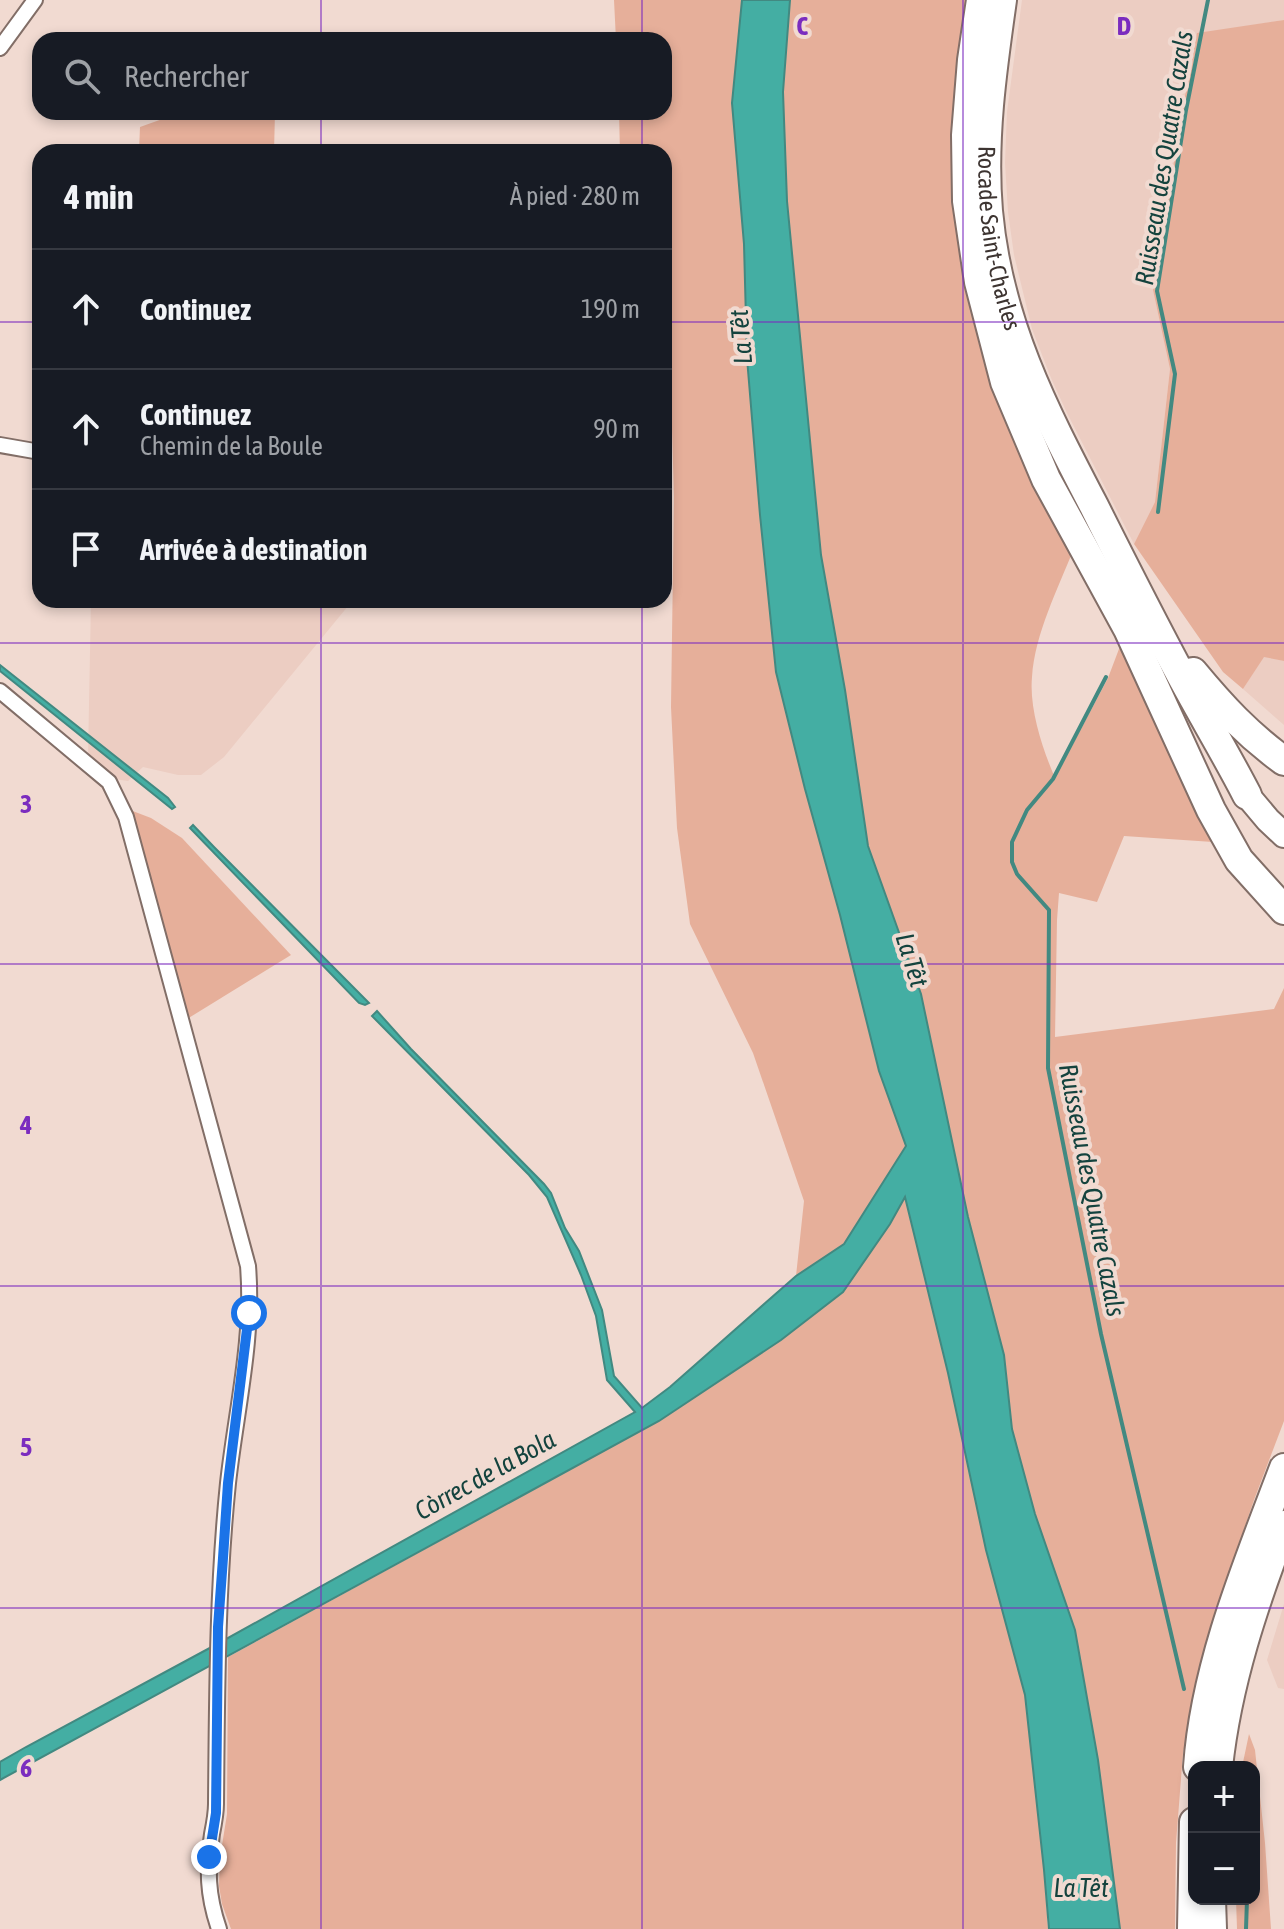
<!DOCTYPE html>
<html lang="fr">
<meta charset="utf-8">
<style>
body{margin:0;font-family:"Asap Condensed",sans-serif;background:#20242c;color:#f1f3f6}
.controls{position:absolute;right:24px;bottom:24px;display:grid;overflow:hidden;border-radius:16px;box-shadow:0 4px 12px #0003}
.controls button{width:72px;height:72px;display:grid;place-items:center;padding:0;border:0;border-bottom:2px solid #363941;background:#171b24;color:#f1f3f6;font:40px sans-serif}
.stop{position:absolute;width:24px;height:24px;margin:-18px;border:6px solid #1a73e8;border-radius:50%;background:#fff}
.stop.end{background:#1a73e8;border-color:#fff;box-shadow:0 2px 8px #0008}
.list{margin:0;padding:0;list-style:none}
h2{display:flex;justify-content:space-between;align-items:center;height:104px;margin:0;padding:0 32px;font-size:34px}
h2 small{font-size:26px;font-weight:400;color:#9ea1a6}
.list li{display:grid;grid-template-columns:52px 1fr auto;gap:24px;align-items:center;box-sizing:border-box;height:120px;padding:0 32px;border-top:2px solid #363941}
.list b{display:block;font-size:30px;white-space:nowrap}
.list p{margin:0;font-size:26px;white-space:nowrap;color:#9ea1a6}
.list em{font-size:26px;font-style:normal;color:#9ea1a6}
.icon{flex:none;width:44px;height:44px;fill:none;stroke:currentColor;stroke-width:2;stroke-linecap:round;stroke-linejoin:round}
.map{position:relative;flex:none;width:1284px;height:1929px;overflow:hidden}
.search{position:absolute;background:#171b24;box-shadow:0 4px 12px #0003;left:32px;top:32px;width:640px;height:88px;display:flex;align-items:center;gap:20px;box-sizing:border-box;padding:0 28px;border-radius:24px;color:#9ea1a6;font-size:30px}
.panel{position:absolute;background:#171b24;box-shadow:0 4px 12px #0003;left:32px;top:144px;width:640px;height:464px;border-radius:24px}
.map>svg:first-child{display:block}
</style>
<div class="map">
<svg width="1284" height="1929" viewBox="0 0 1284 1929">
<rect width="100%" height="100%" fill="#f1dad1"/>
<g fill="#eccdc2">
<polygon points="1022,0 1284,0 1284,20 1197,34 1183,106 1153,290 1170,369 1155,502 1134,544 1067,413 1051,378 1032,329 1014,255 1008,212 1005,163 1007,112"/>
<polygon points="91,600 353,600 224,757 201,775 178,775 143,767 128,781 114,779 88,757"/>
<polygon points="1264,656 1284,661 1284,725 1243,689"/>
<polygon points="1284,1604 1284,1689 1278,1688 1267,1660"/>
</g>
<g fill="#e6af9a">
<polygon points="614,0 742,0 732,103 744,244 747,358 760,515 776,672 805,789 840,915 879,1071 906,1146 844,1244 796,1276 804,1201 753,1053 690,924 677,828 671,707 674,497 670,361 664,342 664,152 620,152 619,112 664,112 664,40 616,40"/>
<path d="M790 0H970L954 202 963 273 984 363 1011 433 1074 548C1058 589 1035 633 1032 677 1029 709 1043 750 1055 778L1108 678 1122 641 1143 682 1209 836 1213 842 1124 836 1097 902 1059 893 1057 920 1055 1037 1274 1009 1284 988V1421L1254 1500 1206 1641 1183 1753 1176 1843 1175 1929H1120L1098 1760 1012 1429 1004 1355 968 1217 921 994 868 846 845 690 821 555 787 201 783 92Z"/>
<polygon points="1284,20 1284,661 1264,657 1243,689 1223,672 1134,544 1155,502 1170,369 1153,290 1183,106 1197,33"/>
<polygon points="182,112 275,112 274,152 139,152 140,127"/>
<polygon points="130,810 151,818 182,838 291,955 187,1019"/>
<polygon points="905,1196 948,1373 986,1550 1025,1695 1044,1870 1048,1929 231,1929 222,1904 219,1886 220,1858 227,1814 228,1657 659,1421 843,1292 890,1224"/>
<polygon points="1249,1734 1255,1750 1265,1843 1271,1929 1237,1929 1236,1899 1254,1899 1254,1767 1242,1767"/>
</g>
<g fill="#44aea3" stroke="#428981" stroke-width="2">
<polygon points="742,0 790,0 783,92 787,201 821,555 845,690 868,846 921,994 968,1217 1004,1355 1012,1429 1035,1514 1075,1630 1098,1760 1120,1929 1049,1929 1044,1870 1025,1695 986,1550 948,1373 905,1197 890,1224 843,1292 781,1340 659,1421 0,1780 0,1762 26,1747 219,1643 635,1412 607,1380 596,1316 581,1275 547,1197 529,1175 372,1016 377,1011 411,1049 544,1184 551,1193 565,1228 579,1251 602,1310 614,1376 642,1408 670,1387 796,1276 844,1244 906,1146 879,1071 840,915 805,789 776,672 760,515 747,358 744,244 732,103"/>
<polygon points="0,665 168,798 175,807 172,809 0,671"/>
<polygon points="193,825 214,847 369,1003 365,1005 359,1003 190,828"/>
</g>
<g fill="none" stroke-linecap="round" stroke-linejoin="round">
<g stroke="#428981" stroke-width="4">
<polyline points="1158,512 1175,374 1157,291 1186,110 1208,0"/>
<polyline points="1106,677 1053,779 1027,810 1012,842 1012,862 1017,874 1049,910 1048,1068 1101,1334 1184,1689"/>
<polyline points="1246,1929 1247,1899"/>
</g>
<defs>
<g id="street">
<polyline points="0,48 35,0"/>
<polyline points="0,445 40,452"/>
<path d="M0 691 109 782 126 817 248 1266C254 1338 236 1411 228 1483 217 1590 217 1697 216 1804 216 1814 214 1824 212 1834 207 1870 207 1894 219 1929"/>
</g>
<polyline id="primary" points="1247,795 1268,820 1284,835"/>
<g id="highway">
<polyline points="981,0 972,60 966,135 967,201 979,282 1005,382 1046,479 1128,629 1211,810 1239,860 1284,910"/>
<path id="s1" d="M1002 0C992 70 982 140 988 211 998 322 1044 410 1094 506 1123 564 1152 621 1183 679 1204 718 1227 756 1247 795"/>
<path d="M1193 672C1222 707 1247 734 1284 761"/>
<path d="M1198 1767C1205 1665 1248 1563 1284 1468"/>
<path d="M1218 1767C1227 1683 1254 1603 1284 1525"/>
<polyline points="1211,1899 1212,1929"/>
<polyline points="1192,1929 1194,1822"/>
</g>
</defs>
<use href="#street" stroke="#826e67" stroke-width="18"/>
<use href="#primary" stroke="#826e67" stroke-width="28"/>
<use href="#highway" stroke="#826e67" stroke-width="32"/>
<use href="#street" stroke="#fff" stroke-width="14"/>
<use href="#primary" stroke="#fff" stroke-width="24"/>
<use href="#highway" stroke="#fff" stroke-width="28"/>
</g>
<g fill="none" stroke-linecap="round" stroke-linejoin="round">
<polyline stroke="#1a73e8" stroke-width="10" points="209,1857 216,1813 218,1627 223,1558 228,1483 249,1313"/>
</g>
<path fill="none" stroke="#7b2cbf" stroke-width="2" stroke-opacity="0.55" d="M321 0V40M642 0V40M963 0V1929M321 112V152M642 112V152M0 322H40M664 322H1284M321 600V1929M642 600V1929M0 643H1284M0 964H1284M0 1286H1284M0 1608H1284"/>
<g text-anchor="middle" stroke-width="8" stroke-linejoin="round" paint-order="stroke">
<g font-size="24" fill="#3d3431" stroke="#f1dad1">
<text dy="8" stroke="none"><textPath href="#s1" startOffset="240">Rocade Saint-Charles</textPath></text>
</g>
<g font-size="26" font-style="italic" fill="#14433e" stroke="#f1dad1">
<text transform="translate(1164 158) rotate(-81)" y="9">Ruisseau des Quatre Cazals</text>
<text transform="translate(741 337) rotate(-95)" y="9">La Têt</text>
<text transform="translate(912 960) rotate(73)" y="9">La Têt</text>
<text transform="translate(1092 1190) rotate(79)" y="9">Ruisseau des Quatre Cazals</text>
<text transform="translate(485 1475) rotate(-29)" y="9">Còrrec de la Bola</text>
<text x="1081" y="1897">La Têt</text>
</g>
</g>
<g font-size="26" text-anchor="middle" font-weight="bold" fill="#7b2cbf" stroke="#f1dad1" stroke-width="8" stroke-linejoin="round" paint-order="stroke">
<text x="802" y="35">C</text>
<text x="1124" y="35">D</text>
<text x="26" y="813">3</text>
<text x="26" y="1134">4</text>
<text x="26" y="1456">5</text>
<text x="26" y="1777">6</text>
</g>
</svg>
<div class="controls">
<button>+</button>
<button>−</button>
</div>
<div class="stop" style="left:249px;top:1313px"></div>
<div class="stop end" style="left:209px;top:1857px"></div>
<div class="search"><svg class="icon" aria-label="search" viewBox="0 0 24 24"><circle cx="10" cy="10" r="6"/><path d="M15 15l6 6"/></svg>Rechercher</div>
<section class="panel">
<h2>4 min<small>À pied · 280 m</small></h2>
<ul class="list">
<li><svg class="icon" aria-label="ahead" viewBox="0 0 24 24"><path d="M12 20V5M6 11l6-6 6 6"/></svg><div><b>Continuez</b></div><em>190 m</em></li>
<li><svg class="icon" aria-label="ahead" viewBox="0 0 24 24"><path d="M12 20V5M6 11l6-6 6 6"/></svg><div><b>Continuez</b><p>Chemin de la Boule</p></div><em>90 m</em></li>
<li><svg class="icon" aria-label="arrive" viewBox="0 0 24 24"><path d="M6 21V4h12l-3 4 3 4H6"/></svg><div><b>Arrivée à destination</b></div></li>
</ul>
</section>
</div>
